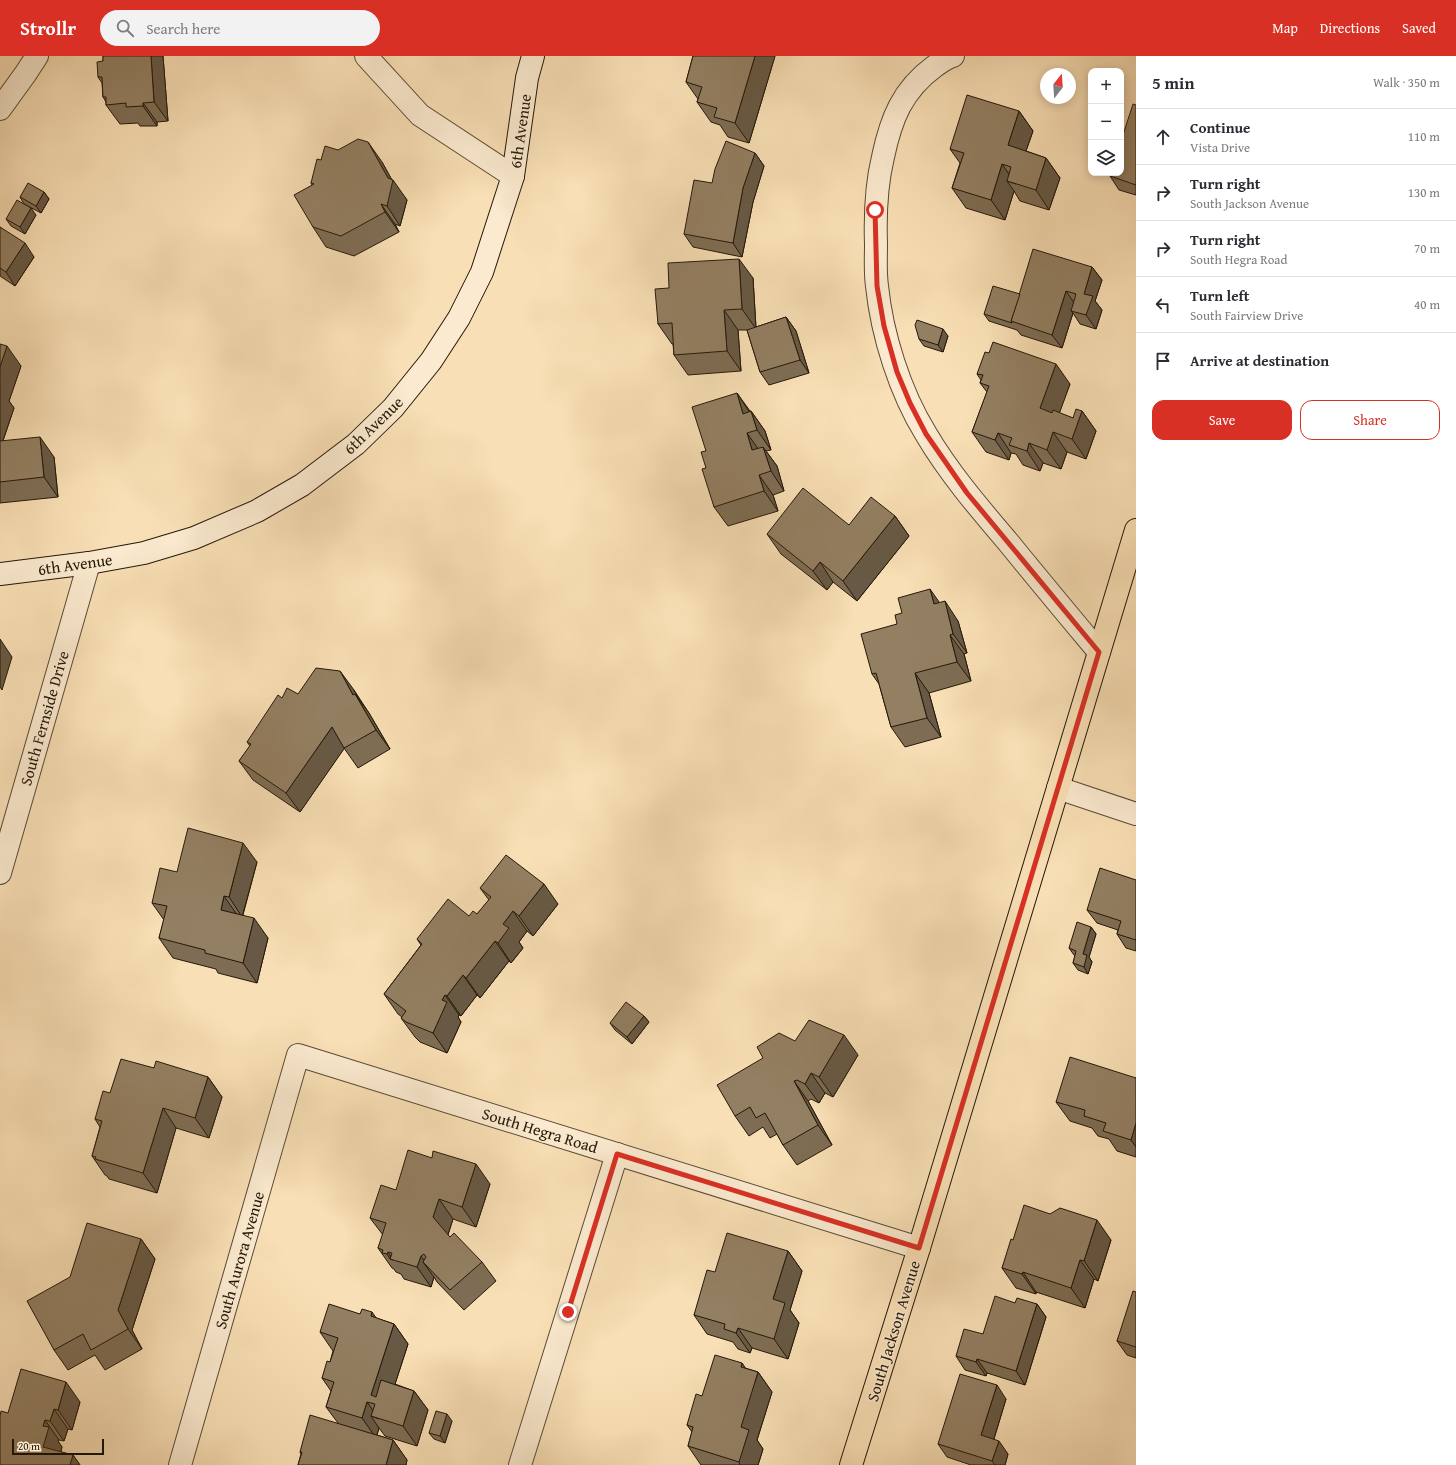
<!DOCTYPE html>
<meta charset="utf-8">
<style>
body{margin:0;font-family:"Gentium Book Plus",serif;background:#f2f2f3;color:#2b2b33}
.controls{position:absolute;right:12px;top:12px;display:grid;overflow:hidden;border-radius:8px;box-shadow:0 2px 10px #0003}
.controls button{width:36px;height:36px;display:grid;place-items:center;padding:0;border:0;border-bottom:1px solid #e1e1e2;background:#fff;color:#2b2b33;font:20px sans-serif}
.compass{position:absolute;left:1040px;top:12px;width:36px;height:36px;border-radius:50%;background:#fff;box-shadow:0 2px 10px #0003;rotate:17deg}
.scale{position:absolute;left:12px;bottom:10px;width:92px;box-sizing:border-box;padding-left:4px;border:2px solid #241809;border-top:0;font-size:11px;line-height:14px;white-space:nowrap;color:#241809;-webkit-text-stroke:3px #fbeacf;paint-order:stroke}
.stop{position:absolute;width:12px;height:12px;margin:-9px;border:3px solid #d93025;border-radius:50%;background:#fff}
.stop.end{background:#d93025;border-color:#fff;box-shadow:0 1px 4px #0008}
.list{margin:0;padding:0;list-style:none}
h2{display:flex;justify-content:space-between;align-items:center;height:52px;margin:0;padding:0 16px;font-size:17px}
h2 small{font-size:13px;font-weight:400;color:#7c7c81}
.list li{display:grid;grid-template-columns:26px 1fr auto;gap:12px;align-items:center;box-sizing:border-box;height:56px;padding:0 16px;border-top:1px solid #e1e1e2}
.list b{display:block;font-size:15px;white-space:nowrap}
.list p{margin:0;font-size:13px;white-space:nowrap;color:#7c7c81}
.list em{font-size:13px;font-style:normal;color:#7c7c81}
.actions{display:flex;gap:8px;padding:12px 16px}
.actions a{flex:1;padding:9px 0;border:1px solid #d93025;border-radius:12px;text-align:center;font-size:14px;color:#d93025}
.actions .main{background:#d93025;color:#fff}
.icon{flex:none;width:22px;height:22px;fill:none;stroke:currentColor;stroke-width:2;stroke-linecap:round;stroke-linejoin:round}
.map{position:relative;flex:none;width:1136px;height:1409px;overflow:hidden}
header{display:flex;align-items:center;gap:24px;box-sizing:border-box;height:56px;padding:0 20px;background:#d93025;color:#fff}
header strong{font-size:19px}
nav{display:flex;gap:22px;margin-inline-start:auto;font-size:14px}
.search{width:280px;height:36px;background:#f2f2f3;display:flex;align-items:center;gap:10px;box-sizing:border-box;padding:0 14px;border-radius:22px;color:#7c7c81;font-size:15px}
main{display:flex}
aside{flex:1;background:#fff}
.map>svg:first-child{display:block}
</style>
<header>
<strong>Strollr</strong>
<div class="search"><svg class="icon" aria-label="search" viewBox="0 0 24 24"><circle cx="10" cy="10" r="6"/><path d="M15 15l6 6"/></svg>Search here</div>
<nav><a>Map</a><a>Directions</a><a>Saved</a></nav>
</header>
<main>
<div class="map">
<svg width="1136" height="1409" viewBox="0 0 1136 1409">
<rect width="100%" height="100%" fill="#f9dfb5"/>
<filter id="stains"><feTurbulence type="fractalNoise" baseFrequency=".005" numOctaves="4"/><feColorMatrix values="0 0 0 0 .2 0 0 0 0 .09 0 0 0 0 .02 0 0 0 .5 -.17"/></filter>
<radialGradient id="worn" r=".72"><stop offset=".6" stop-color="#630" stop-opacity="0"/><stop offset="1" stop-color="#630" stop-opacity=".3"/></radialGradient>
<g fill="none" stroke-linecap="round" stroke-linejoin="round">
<defs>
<g id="street">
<polyline points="366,0 420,59 513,120"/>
<path d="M953 0C946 2 941 6 935 10 902 34 891 63 883 101 876 130 875 159 876 188 876 202 875 216 877 230 882 279 900 336 926 378 949 417 979 452 1008 486 1038 523 1069 560 1099 596"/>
<polyline points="0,53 26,17 37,0"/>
<polyline points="1058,732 1136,758"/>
<polyline points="0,817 89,507"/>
<polyline points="180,1409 298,999 919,1192"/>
<polyline points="520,1409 617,1098"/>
</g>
<polyline id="secondary" points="0,518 89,507 144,497 194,482 257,455 302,429 356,388 393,352 431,305 459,262 482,216 513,120 527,22 533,0"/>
<polyline id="primary" points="851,1409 919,1192 1136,474"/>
</defs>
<use href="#street" stroke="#594a34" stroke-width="24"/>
<use href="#secondary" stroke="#241809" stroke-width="24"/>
<use href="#primary" stroke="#241809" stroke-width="24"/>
<use href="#street" stroke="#fbeacf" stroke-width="22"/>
<use href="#secondary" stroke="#fbeacf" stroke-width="22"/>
<use href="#primary" stroke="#f9dfb5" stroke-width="22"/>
</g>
<g fill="#7e6d54" stroke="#241809">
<polygon points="103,0 163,0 168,65 157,66 157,70 140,70 138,67 120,68 106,49 106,46 103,41 102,27 98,21 103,5"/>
<polygon points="693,0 775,0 749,87 728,81 720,69 711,66 697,46 698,43 686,26"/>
<polygon points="1136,49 1136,139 1119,134 1110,120"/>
<polygon points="1019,55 1033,75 1026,95 1046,102 1060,122 1049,154 1020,145 1014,135 1005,164 966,152 952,132 960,107 950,93"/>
<polygon points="338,94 382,106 392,124 407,144 400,170 395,168 399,176 354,200 326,191 313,171 312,129 311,127 321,104"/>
<polygon points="755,97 764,110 753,146 742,201 693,191 684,178 712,127"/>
<polygon points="44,136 49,143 41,157 24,148 20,141"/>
<polygon points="36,159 25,178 11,170 6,163"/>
<polygon points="0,171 34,201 15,230 0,220"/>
<polygon points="1092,211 1102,224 1095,245 1102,254 1096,273 1080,268 1073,257 1062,292 1021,279 1017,274 989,265 984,258 1020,238"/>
<polygon points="753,222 756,271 786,261 796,275 809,317 769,329 760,316 747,274 738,274 741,315 688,319 674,299 673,288 672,288 658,268 669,232"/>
<polygon points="948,280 943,296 924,290 919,283"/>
<polygon points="0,288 21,310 9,345 14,352 3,385 54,401 58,441 0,447"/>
<polygon points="977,318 1070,328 1059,357 1073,362 1082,355 1096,375 1086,403 1067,396 1061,413 1043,407 1040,415 1023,409 1016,398 1011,397 1009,404 986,396 972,376 987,336 980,327 981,324"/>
<polygon points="737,337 750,355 751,355 765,375 771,394 766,395 777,410 784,435 773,439 778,455 728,470 714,451 706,412 706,395"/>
<polygon points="895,460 909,480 857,545 833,526 827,534 781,498 767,478 849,469"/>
<polygon points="940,547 958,565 967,597 964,598 971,625 929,637 941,681 905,691 891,671 879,628 872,618 897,568"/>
<polygon points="354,634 369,657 390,693 358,712 344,692 300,756 253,724 239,705 250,690 247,686 298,638"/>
<polygon points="257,806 243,859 268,882 257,927 218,917 216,913 173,902 159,882 164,864 152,847 177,816"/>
<polygon points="1136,824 1136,895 1126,892 1117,878 1118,874 1097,867 1087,854"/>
<polygon points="480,832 558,848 533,880 527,875 519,886 523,892 511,907 509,905 480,942 477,939 461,960 459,959 458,961 461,966 447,997 420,986 415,981 401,962 402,961 398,958 384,938 421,889 417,883 469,860 477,858 489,844"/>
<polygon points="1091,871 1096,878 1089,901 1092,906 1088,918 1078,914 1073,907 1075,900 1074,899 1069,892"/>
<polygon points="644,960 649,966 632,988 615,974 610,967"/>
<polygon points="795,985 858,999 833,1041 825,1037 819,1047 811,1043 808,1045 832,1089 797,1109 783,1089 777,1078 770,1082 763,1071 749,1080 735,1060"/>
<polygon points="154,1012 208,1021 222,1041 209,1082 176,1072 157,1137 109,1123 107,1120 105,1119 92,1100 100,1071 95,1063 110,1037"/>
<polygon points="1136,1022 1136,1101 1117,1095 1109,1083 1098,1080 1092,1072 1070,1065 1056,1046"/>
<polygon points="490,1128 476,1171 453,1163 448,1179 450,1181 482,1206 496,1225 464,1254 437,1226 434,1221 431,1231 404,1223 401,1218 396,1216 394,1213 392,1212 378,1192 383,1179 370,1162 396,1134"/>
<polygon points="141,1183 155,1203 132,1274 142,1293 105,1314 95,1299 68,1314 54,1294"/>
<polygon points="1013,1184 1111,1184 1098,1225 1094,1223 1085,1252 1036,1236 1036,1238 1016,1232 1002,1212"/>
<polygon points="788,1195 802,1215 790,1254 799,1267 788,1303 752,1292 750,1297 738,1293 733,1286 707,1278 694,1259 715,1216"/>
<polygon points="1136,1236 1136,1302 1127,1299 1117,1285"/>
<polygon points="1015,1247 1037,1248 1046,1261 1025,1329 987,1317 986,1320 965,1314 956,1300 983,1278"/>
<polygon points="360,1258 376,1262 394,1268 408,1288 395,1328 414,1335 428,1354 417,1390 385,1380 379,1372 377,1379 393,1384 407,1404 406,1409 298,1409 301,1398 300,1396 338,1367 326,1351 331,1335 322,1322 330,1306 333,1295 320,1276"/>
<polygon points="742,1307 745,1312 758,1316 772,1336 757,1384 763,1393 758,1409 701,1409 688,1390 692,1376 687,1369 702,1340"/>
<polygon points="1006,1343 994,1383 1008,1398 1005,1409 971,1409 947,1401 938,1388"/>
<polygon points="80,1346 72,1374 68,1373 64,1385 59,1384 58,1385 62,1391 61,1396 73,1399 80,1409 0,1409 8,1357"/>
<polygon points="452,1365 445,1387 434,1383 429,1377"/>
</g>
<g fill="#675945" stroke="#241809">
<polygon points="151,0 163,0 168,65 154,46"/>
<polygon points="755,0 775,0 749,87 735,67"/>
<polygon points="143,47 157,66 157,70 143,50"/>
<polygon points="1019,55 1033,75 1021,109 1008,89"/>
<polygon points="368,86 382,106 393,126 393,124 407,144 400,170 387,150 388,122"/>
<polygon points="755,97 764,110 753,146 742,201 733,187 743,132"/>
<polygon points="1046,102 1060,122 1049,154 1036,134"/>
<polygon points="1002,108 1016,128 1007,125 1014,135 1005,164 991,144"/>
<polygon points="44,136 49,143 41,157 36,150"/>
<polygon points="381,148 395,168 399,176 385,156"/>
<polygon points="31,152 36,159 25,178 20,171"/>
<polygon points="25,187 34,201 15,230 6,216"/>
<polygon points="739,203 753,222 756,273 742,253"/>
<polygon points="1092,211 1102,224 1095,245 1102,254 1096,273 1086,259 1084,238"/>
<polygon points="1066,235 1075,248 1071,255 1073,257 1062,292 1052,279"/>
<polygon points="724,254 738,274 741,315 727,295"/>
<polygon points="786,261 796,275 809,317 800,304"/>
<polygon points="943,273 948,280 943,296 938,289"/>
<polygon points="7,290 21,310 9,345 14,352 0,393 0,311"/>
<polygon points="1056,308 1070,328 1054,372 1040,352"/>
<polygon points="737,337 750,357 743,358"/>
<polygon points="751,355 765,375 771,394 757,374"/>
<polygon points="1082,355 1096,375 1086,403 1072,383"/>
<polygon points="1053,376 1067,396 1061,413 1047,394"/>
<polygon points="747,377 761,397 752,394"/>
<polygon points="998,377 1011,397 1009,404 995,384"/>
<polygon points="40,381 54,401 58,441 44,421"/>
<polygon points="1029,387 1043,407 1040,415 1027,395"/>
<polygon points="763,391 777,410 784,435 771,415"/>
<polygon points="759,419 773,439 778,455 764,435"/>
<polygon points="895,460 909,480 857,545 843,525"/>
<polygon points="820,506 833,526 827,534 813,515"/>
<polygon points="930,533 944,553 934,548"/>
<polygon points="945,545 958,565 967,597 953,578"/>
<polygon points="950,579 964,598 971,625 957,606"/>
<polygon points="0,583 12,601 2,634 0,631"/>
<polygon points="340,615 354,634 367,659 353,639"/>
<polygon points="915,617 929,637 941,681 927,662"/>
<polygon points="355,638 369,657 390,693 376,674"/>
<polygon points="332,671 346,690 300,756 286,737"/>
<polygon points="243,787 257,806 242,861 229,841"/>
<polygon points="544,828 558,848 533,880 519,860"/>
<polygon points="224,840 238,860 221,854"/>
<polygon points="513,855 527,875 519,886 523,892 511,907 498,887 503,868"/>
<polygon points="254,862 268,882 257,927 243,907"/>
<polygon points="1091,871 1096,878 1089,901 1092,906 1088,918 1084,911 1083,898"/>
<polygon points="495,885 509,905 480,942 466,922"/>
<polygon points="463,919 477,939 461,960 447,940"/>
<polygon points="445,939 459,959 458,961 461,966 447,997 433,977 442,944"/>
<polygon points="644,960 649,966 632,988 627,981"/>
<polygon points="844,979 858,999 833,1041 819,1021"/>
<polygon points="811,1017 825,1037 819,1047 805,1028"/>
<polygon points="208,1021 222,1041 209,1082 195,1062"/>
<polygon points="794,1025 808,1045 832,1089 818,1069"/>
<polygon points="163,1052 176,1072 157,1137 143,1117"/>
<polygon points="1136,1067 1136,1091 1131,1084"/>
<polygon points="476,1108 490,1128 476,1171 462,1151"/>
<polygon points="439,1143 453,1163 447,1181 433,1161"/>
<polygon points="1097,1164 1111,1184 1098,1225 1084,1205"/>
<polygon points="141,1183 155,1203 132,1274 142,1293 128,1273 118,1254"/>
<polygon points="788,1195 802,1215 790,1254 799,1267 788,1303 774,1283 773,1243"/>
<polygon points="388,1196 393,1204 390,1203 387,1198"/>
<polygon points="421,1200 430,1213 423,1206 434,1221 431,1231 417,1211"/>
<polygon points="1080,1204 1094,1223 1085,1252 1071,1232"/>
<polygon points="1023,1216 1036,1236 1036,1238 1022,1218"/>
<polygon points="1037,1248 1046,1261 1025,1329 1016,1315"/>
<polygon points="372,1256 386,1276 371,1260"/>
<polygon points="394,1268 408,1288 385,1359 371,1339"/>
<polygon points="738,1272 752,1292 750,1297 736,1277"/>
<polygon points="977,1303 987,1317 986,1320 976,1306"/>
<polygon points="742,1307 755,1326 758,1316 772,1336 757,1384 763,1393 758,1409 740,1409 739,1406 741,1371 741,1311"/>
<polygon points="66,1326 80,1346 72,1374 58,1354"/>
<polygon points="997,1329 1006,1343 991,1392 981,1379"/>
<polygon points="414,1335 428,1354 417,1390 403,1370"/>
<polygon points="367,1346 379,1363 371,1360 379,1372 376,1382 362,1362"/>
<polygon points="54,1353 68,1373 64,1385 50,1365"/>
<polygon points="447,1358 452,1365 445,1387 440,1380"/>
<polygon points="45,1364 59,1384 58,1385 62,1391 57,1409 43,1391 43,1370"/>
<polygon points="393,1384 407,1404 406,1409 386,1409"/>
<polygon points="999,1385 1008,1398 1005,1409 995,1409 992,1405"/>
<polygon points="73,1399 80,1409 70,1409"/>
</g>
<g fill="#937f62" stroke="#241809">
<polygon points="103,0 151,0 154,46 143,47 143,50 126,51 126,47 106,49 106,41 103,41 102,21 98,21 97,6 103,5"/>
<polygon points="693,0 755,0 735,67 714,61 717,52 697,46 702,31 686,26"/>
<polygon points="967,39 1019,55 1008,89 1046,102 1036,134 1007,125 1011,111 1002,108 991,144 952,132 964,97 950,93"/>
<polygon points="1133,48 1136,49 1136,129 1110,120 1111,117 1121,117 1121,85"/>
<polygon points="358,83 368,86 388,122 393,124 387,150 381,148 385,156 341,180 313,171 294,139 314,128 311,127 317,103 321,104 325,90 338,94"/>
<polygon points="726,85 755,97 743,132 733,187 684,178 694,124 712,127 715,113"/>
<polygon points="28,127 44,136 36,150 20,141"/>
<polygon points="17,144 31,152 20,171 6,163"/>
<polygon points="0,171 25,187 6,216 0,212"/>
<polygon points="1033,193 1092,211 1084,238 1093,240 1086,259 1071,255 1076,238 1066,235 1052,279 1011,265"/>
<polygon points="739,203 742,253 724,254 727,295 674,299 672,267 658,268 655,233 669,232 668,207"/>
<polygon points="993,230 1020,238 1011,265 1012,267 984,258"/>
<polygon points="786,261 800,304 760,316 747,274"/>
<polygon points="917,264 943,273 938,289 919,283 915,269"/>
<polygon points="993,286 1056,308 1040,352 1052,357 1053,354 1073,362 1076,353 1082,355 1072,383 1053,376 1047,394 1029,387 1027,395 1009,389 1012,382 998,377 995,384 972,376 989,330 980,327 983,319 977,318 985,296 989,297"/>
<polygon points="0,288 7,290 0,311"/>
<polygon points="737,337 743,358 751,355 757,374 747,377 752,394 763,391 771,415 759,419 764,435 714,451 702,413 706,412 701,396 706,395 692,351"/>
<polygon points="40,381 44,421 0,426 0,385"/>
<polygon points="803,432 849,469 871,441 895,460 843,525 820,506 813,515 767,478"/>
<polygon points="930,533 934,548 945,545 953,578 950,579 957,606 915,617 927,662 891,671 876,617 872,618 861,578 897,568 895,559 902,557 898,542"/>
<polygon points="316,612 340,615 353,639 355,638 376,674 344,692 332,671 286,737 239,705 251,688 247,686 278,639 282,642 287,632 298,638"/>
<polygon points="188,772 243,787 229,841 224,840 221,854 254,862 243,907 205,897 205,894 159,882 167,850 152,847 160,812 177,816"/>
<polygon points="506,799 544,828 519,860 513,855 503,868 509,872 498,887 495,885 466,922 463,919 447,940 445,939 442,944 447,946 433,977 406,966 401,962 406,955 384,938 422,888 417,883 448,843 469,860 473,855 477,858 491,841 480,832"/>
<polygon points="1100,812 1136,824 1136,884 1117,878 1121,865 1087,854"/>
<polygon points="1077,866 1091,871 1083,898 1087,899 1084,911 1073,907 1076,895 1069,892"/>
<polygon points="626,946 644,960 627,981 610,967"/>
<polygon points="809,964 844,979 819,1021 811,1017 805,1028 797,1024 794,1025 818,1069 783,1089 765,1057 756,1062 750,1051 735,1060 717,1029 763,1002 757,991 779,977 795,985"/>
<polygon points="1070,1001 1136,1022 1136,1067 1131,1084 1103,1075 1106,1067 1084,1060 1085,1054 1056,1046"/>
<polygon points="121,1003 154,1012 156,1005 208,1021 195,1062 163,1052 143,1117 95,1103 96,1101 92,1100 102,1065 95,1063 103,1035 110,1037"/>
<polygon points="408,1094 432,1102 433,1095 476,1108 462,1151 439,1143 433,1161 450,1181 454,1177 482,1206 450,1234 423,1206 426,1201 424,1198 421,1200 417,1211 390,1203 392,1197 388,1196 387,1198 382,1197 383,1194 378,1192 386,1167 370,1162 381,1129 396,1134"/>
<polygon points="1024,1149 1050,1158 1060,1152 1097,1164 1084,1205 1080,1204 1071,1232 1023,1216 1022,1218 1002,1212 1011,1183 1013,1184"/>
<polygon points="87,1167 141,1183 118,1254 128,1273 91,1294 83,1278 54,1294 27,1245 70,1221"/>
<polygon points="727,1177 788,1195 773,1243 785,1247 774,1283 738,1272 736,1277 724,1273 725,1268 694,1259 707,1214 715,1216"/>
<polygon points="1133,1235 1136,1236 1136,1291 1117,1285"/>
<polygon points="995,1240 1015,1247 1017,1242 1037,1248 1016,1315 977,1303 976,1306 956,1300 964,1273 983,1278"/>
<polygon points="329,1248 360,1258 362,1253 372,1256 371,1260 394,1268 371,1339 376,1341 381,1324 414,1335 403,1370 371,1360 375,1348 367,1346 362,1362 326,1351 334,1326 322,1322 327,1305 330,1306 338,1282 320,1276"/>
<polygon points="715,1299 742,1307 741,1311 758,1316 741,1371 749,1374 739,1406 688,1390 693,1371 687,1369 696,1338 702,1340"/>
<polygon points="21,1313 66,1326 58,1354 54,1353 50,1365 45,1364 43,1370 49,1371 43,1391 73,1399 70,1409 0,1409 0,1360 1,1355 8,1357"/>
<polygon points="960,1318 997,1329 981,1379 999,1385 992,1405 938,1388"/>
<polygon points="436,1355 447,1358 440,1380 429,1377"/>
<polygon points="310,1359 393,1384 386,1409 298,1409 302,1396 300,1396"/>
</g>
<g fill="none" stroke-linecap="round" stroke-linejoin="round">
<polyline stroke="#d93025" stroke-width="5" points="568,1256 617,1098 919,1192 1099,596 967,437 926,378 910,347 897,316 884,270 877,230 875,154"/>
</g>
<g text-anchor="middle" stroke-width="3" stroke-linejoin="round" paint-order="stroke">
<g font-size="16" fill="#241809" stroke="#fbeacf">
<text transform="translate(520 75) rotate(-82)" y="6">6th Avenue</text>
<text transform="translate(373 369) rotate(-44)" y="6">6th Avenue</text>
<text transform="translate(75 508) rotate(-8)" y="6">6th Avenue</text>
<text transform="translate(44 662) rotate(-74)" y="6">South Fernside Drive</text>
<text transform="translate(540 1074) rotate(17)" y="6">South Hegra Road</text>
<text transform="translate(239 1204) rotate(-74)" y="6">South Aurora Avenue</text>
<text transform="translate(893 1275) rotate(-73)" y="6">South Jackson Avenue</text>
</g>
</g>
<rect width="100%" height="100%" filter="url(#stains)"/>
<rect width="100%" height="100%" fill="url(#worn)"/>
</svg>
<div class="controls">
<button>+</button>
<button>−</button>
<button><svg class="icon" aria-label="layers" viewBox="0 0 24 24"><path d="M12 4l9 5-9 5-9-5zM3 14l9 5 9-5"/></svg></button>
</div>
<svg class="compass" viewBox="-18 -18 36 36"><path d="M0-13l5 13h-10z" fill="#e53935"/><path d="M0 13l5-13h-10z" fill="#7c7c81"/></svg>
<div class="scale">20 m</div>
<div class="stop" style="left:875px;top:154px"></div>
<div class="stop end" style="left:568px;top:1256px"></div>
</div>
<aside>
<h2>5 min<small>Walk · 350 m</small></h2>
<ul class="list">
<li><svg class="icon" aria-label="ahead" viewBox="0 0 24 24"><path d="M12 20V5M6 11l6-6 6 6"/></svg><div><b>Continue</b><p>Vista Drive</p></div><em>110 m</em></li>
<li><svg class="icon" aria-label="right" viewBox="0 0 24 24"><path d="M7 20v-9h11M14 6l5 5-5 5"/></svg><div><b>Turn right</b><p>South Jackson Avenue</p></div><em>130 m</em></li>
<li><svg class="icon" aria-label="right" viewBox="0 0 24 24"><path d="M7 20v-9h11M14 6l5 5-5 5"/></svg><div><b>Turn right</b><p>South Hegra Road</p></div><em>70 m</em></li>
<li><svg class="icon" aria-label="left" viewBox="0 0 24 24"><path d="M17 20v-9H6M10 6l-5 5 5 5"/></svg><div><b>Turn left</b><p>South Fairview Drive</p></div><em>40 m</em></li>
<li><svg class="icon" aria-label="arrive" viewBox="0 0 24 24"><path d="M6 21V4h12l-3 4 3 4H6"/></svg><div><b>Arrive at destination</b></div></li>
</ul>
<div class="actions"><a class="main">Save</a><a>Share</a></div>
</aside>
</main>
